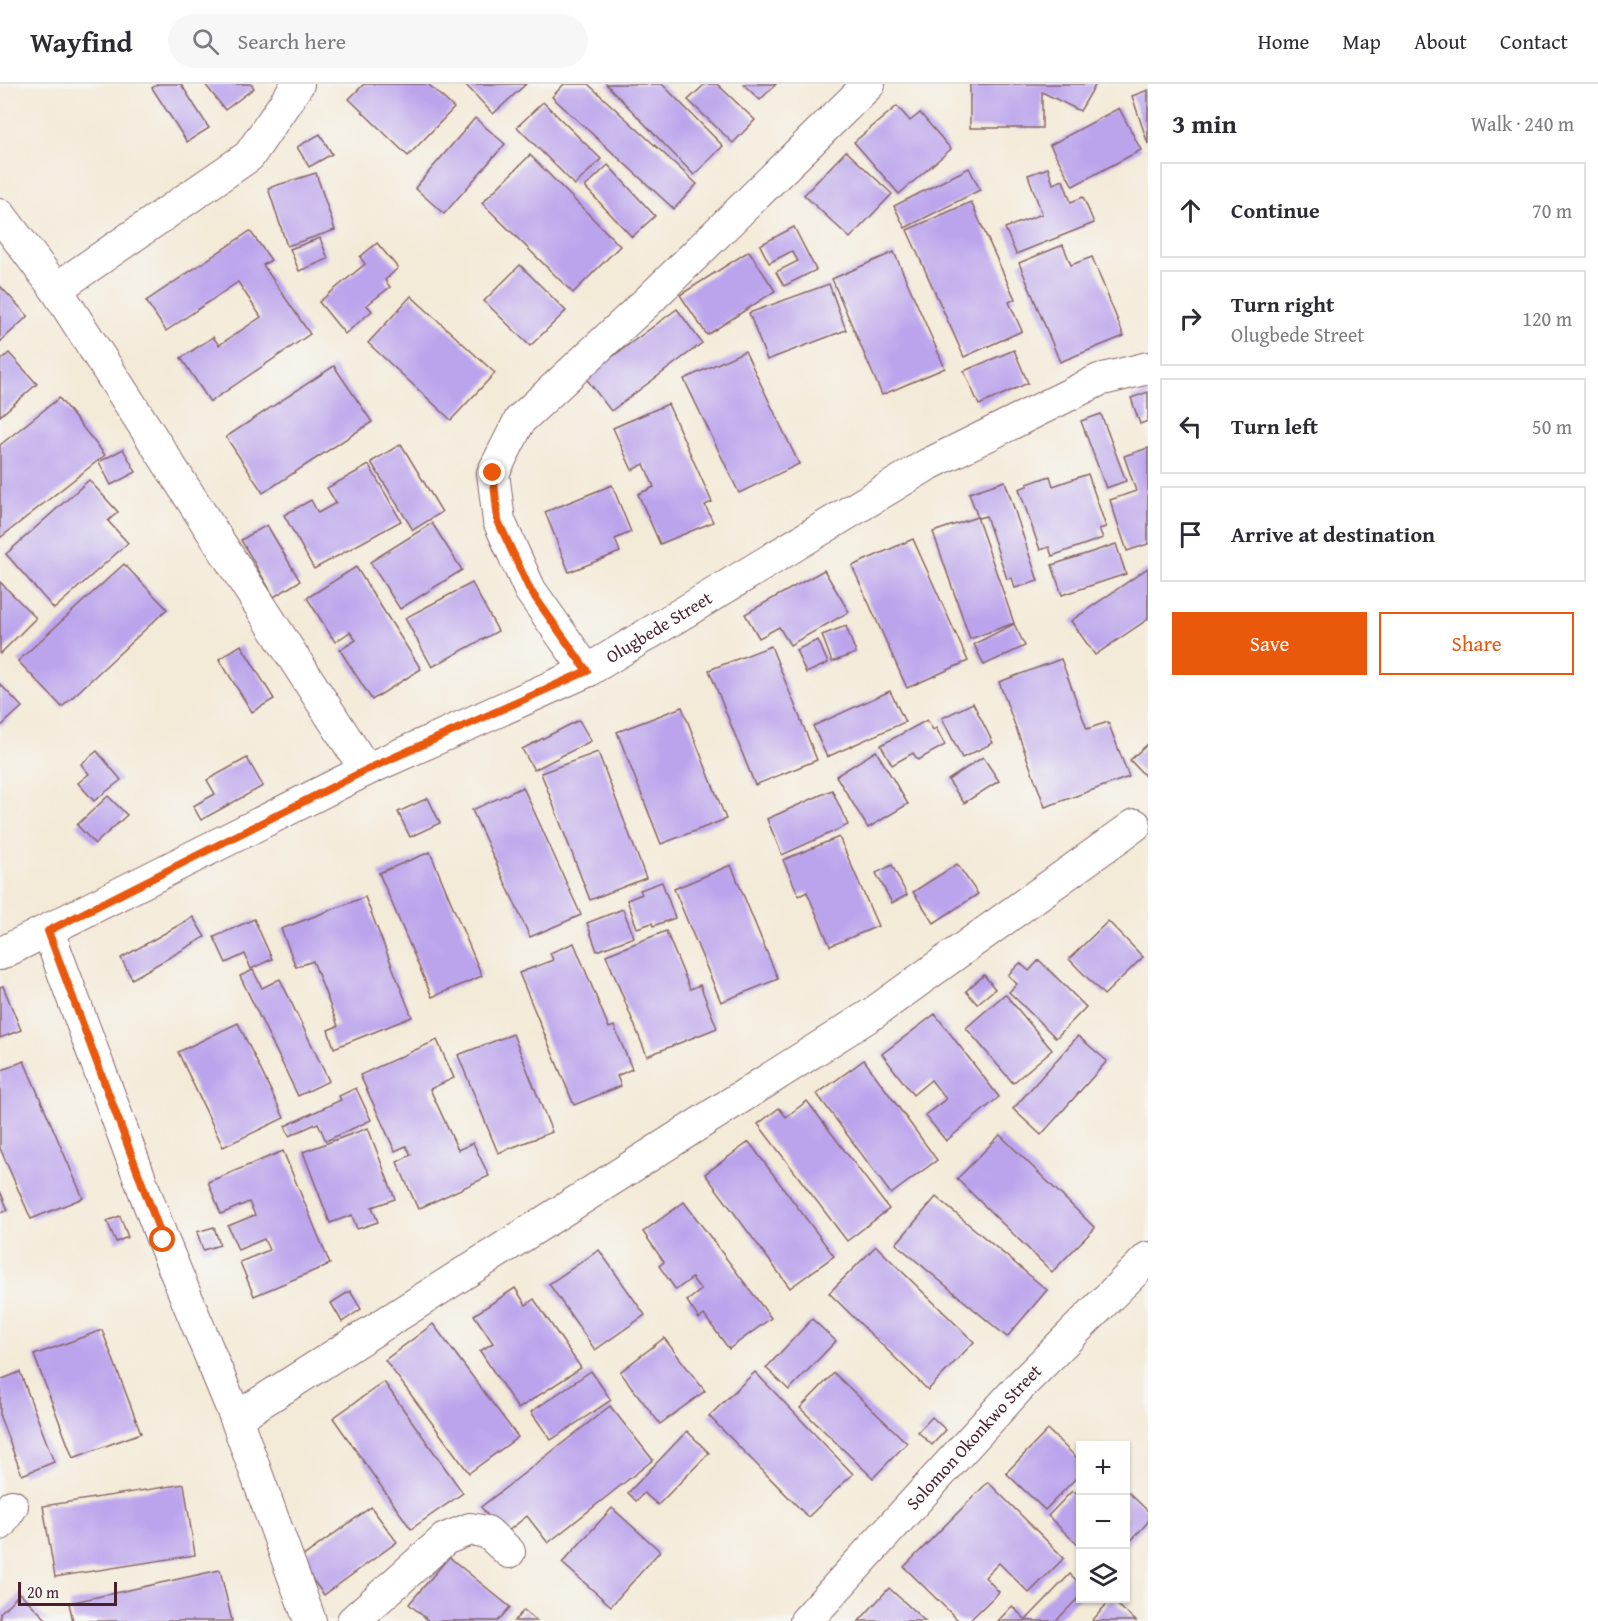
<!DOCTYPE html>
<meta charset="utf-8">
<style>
body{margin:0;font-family:"Gentium Book Plus",serif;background:#f7f7f7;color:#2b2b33}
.controls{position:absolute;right:18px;bottom:18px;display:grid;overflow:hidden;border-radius:0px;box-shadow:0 2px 4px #0004}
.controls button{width:54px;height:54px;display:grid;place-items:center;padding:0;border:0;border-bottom:2px solid #e1e1e2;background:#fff;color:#2b2b33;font:30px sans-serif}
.scale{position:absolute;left:18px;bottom:15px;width:99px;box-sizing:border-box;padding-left:6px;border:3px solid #4a1f2b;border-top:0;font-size:16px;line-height:21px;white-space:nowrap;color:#4a1f2b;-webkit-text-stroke:4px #f6f6f2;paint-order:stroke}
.stop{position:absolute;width:18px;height:18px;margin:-14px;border:4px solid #ea580c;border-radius:50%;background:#fff}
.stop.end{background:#ea580c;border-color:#fff;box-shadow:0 2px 6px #0008}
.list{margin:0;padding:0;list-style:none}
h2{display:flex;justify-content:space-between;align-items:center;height:78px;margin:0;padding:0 24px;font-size:26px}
h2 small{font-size:20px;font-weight:400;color:#7c7c81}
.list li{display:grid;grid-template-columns:39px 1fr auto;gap:18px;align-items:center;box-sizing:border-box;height:96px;margin:0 12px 12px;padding:0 12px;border:2px solid #e1e1e2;border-radius:0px}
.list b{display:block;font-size:22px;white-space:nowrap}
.list p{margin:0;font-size:20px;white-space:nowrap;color:#7c7c81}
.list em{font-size:20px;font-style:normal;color:#7c7c81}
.actions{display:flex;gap:12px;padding:18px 24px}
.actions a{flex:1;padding:14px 0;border:2px solid #ea580c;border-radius:0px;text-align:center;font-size:21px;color:#ea580c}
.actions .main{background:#ea580c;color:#fff}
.icon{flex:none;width:33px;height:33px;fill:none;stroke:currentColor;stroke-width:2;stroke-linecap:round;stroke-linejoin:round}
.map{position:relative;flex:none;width:1148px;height:1537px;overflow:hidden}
header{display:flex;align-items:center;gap:36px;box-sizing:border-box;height:84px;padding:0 30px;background:#fff;border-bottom:2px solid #e1e1e2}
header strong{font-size:28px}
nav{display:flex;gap:33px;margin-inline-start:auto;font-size:21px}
.search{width:420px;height:54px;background:#f7f7f7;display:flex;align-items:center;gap:15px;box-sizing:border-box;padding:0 21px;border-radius:33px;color:#7c7c81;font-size:22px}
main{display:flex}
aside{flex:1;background:#fff}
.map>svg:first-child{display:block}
</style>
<header>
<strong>Wayfind</strong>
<div class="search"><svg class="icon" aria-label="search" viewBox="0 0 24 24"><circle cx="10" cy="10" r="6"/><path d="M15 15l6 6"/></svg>Search here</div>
<nav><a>Home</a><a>Map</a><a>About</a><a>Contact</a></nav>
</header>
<main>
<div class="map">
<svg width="1148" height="1537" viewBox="0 0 1148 1537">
<rect width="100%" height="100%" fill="#f6f6f2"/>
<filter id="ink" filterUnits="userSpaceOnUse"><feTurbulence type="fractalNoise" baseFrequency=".0167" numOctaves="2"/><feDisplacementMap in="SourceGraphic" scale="12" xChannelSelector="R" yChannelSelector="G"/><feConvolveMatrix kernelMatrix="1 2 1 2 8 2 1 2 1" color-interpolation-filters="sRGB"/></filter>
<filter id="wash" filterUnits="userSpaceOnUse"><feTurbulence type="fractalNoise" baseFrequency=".008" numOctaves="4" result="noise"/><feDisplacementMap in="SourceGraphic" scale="24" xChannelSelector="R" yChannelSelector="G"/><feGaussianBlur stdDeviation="1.35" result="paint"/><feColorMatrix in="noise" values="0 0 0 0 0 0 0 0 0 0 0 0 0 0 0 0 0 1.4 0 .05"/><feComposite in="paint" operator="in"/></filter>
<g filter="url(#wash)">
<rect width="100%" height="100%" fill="#f4ead8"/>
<g id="blocks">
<g fill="#bca4ec">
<polygon points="158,0 181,0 209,44 187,58 152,4"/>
<polygon points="205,0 251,0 254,4 225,26"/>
<polygon points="364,0 428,0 454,24 408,72 349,15"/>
<polygon points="465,0 526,0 493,30"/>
<polygon points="564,0 588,0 697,100 674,125 552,13"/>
<polygon points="606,0 662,0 723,62 694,91"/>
<polygon points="705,0 717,0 755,36 733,59 688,16"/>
<polygon points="743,0 776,0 760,16"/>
<polygon points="970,0 1096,0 1080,27 1042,8 1042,44 970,44"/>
<polygon points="1148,6 1148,60 1132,12"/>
<polygon points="543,18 601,75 575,101 517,43"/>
<polygon points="897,22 910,37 920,29 951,65 899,110 854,58"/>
<polygon points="1119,24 1141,66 1073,102 1050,61"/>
<polygon points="475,34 505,60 444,130 415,104"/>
<polygon points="320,50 332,70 309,83 297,63"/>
<polygon points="846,67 892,110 850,154 804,111"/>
<polygon points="530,71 620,162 573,209 482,119"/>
<polygon points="608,81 655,132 632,153 585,103"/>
<polygon points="969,84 980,106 905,144 894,122"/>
<polygon points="1048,84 1053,100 1063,96 1071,118 1083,113 1094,139 1016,170 1005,144 1042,130 1028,91"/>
<polygon points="316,89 335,146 287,162 268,104"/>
<polygon points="971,118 1015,215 1009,218 1022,247 964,273 907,146"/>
<polygon points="794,143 816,186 784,202 776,188 798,177 792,167 769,179 760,161"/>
<polygon points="250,147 271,176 263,181 310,250 210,318 181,274 213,253 219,261 261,233 238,198 166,247 146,217"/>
<polygon points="320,154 328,175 299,187 290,165"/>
<polygon points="377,159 398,184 385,196 390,203 367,221 372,227 345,250 319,218 365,180 360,173"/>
<polygon points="1063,161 1071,181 1092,173 1124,252 1060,278 1019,179"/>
<polygon points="749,167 775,207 707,251 680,211"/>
<polygon points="894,168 945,284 882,311 832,195"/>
<polygon points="520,181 566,227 530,262 484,217"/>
<polygon points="829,200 846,246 767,276 749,229"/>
<polygon points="0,202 28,232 0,258"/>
<polygon points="411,212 495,289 451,336 368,259"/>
<polygon points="677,225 702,259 611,327 585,293"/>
<polygon points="1014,266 1028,299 979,321 964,287"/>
<polygon points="745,267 799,380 739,409 684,295"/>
<polygon points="9,269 37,300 0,332 0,277"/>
<polygon points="334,282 372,338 263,409 226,353"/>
<polygon points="1148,308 1148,337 1140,340 1131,314"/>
<polygon points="59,314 105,371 0,454 0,361"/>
<polygon points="668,320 712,418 705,421 713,438 660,460 638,410 654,403 644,380 632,386 613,344"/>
<polygon points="1101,330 1126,397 1106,404 1081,337"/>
<polygon points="401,360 442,428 413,446 371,378"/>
<polygon points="1148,364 1148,460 1127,467 1110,416 1136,407 1124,372"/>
<polygon points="123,365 136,388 111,401 99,378"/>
<polygon points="369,381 401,437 314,485 284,431 311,416 318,429 336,419 327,404"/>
<polygon points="1088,390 1106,443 1099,445 1103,454 1052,472 1049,463 1040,466 1019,405 1027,402 1027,400 1050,392 1053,402"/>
<polygon points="89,396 118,428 108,437 128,459 54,525 6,470"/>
<polygon points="1005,397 1038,497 1015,504 1012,494 1007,495 986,432 978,434 969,409"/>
<polygon points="612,401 631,448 615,455 620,468 569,488 545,428"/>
<polygon points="977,433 1014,539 970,555 933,448"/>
<polygon points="432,439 462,486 400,525 370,478"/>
<polygon points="267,441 300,497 274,513 241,456"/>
<polygon points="913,455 968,577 907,604 852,482"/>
<polygon points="1116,460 1126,490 1062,511 1052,481"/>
<polygon points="124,480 167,525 62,623 18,577"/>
<polygon points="356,483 421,585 372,616 340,566 356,556 350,548 335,558 307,514"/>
<polygon points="1148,484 1148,535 1095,571 1071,537"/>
<polygon points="824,486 849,528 790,561 779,543 759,554 745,530"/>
<polygon points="0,498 36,534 0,570"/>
<polygon points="472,499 498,547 432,583 405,534"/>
<polygon points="1014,540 1025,562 984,581 974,560"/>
<polygon points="846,542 856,569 832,578 822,551"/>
<polygon points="818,556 828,579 806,589 796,566"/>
<polygon points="241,561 274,615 252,628 219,575"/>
<polygon points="771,562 817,676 755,701 709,586"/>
<polygon points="1061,575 1087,645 1108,638 1129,693 1045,723 999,598"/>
<polygon points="0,600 22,623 0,643"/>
<polygon points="890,607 905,638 827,673 813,642"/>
<polygon points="973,619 993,659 962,674 942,634"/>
<polygon points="682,623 726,735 661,760 617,648"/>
<polygon points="579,636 591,657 534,686 522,665"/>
<polygon points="927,636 933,646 936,644 945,661 918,676 913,669 892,681 881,661"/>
<polygon points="1148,660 1148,695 1130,676"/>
<polygon points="97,667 121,696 94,717 78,699 89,690 81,680"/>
<polygon points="876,667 908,720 868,744 836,692"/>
<polygon points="598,668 646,794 590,816 541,689"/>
<polygon points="983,673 999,697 964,719 948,696"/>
<polygon points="247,674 263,702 201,736 193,722 215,710 207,696"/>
<polygon points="523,703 581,831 530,853 472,726"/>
<polygon points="832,706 848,741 782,771 767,735"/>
<polygon points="108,712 127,731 95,760 77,741"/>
<polygon points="428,714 440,739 410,753 398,728"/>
<polygon points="839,753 878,842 830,862 807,808 799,812 783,776"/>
<polygon points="430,768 482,892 432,913 379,789"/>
<polygon points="957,780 978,810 934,839 913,808"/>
<polygon points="731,781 778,895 721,918 674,805"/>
<polygon points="892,781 907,811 892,819 876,789"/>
<polygon points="662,798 675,834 653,842 652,839 637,844 627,816 642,810 640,806"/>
<polygon points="365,813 412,933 334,964 328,946 338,942 313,877 296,883 281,845"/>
<polygon points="623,825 634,853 597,867 587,839"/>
<polygon points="193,833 205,853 132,895 121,874"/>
<polygon points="254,835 272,875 251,885 245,870 226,879 214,853"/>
<polygon points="1108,837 1143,873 1104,911 1069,875"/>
<polygon points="666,847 690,905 700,901 717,944 647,972 606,871"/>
<polygon points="574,859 609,944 614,942 632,985 617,992 621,1002 574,1021 519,889 553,876 550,869"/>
<polygon points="1039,876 1086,923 1056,954 1009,908 1017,900 1008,891 1020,879 1029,887"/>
<polygon points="253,886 262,904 280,895 329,997 298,1012 240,892"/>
<polygon points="984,891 995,905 977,920 966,907"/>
<polygon points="3,902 21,946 0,954 0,903"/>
<polygon points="1005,910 1052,966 1013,999 966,944"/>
<polygon points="935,930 999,1013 946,1057 925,1031 946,1015 931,996 913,1011 882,970"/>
<polygon points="238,939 284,1034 223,1063 178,968"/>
<polygon points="513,950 552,1048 498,1069 458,971"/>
<polygon points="1078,952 1107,977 1041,1051 1013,1025"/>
<polygon points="437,956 454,994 430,1005 458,1066 473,1059 489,1092 418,1125 397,1078 411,1071 406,1062 395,1067 360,991"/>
<polygon points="864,976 937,1076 891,1110 817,1010"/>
<polygon points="24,977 83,1114 31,1135 0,1064 0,987"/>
<polygon points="356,1004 371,1036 326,1057 318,1039 289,1052 285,1042 341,1016 339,1012"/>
<polygon points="807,1017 889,1125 847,1157 758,1040 779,1024 786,1033"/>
<polygon points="368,1044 395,1115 372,1123 378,1138 357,1145 352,1131 330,1139 303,1068"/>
<polygon points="1000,1051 1095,1144 1052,1188 957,1095"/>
<polygon points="749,1058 834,1172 790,1204 705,1090"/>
<polygon points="283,1067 330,1180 254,1212 240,1178 269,1166 264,1155 238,1166 228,1142 255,1131 249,1118 221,1130 208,1098"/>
<polygon points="0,1107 8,1126 0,1129"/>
<polygon points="936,1113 1047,1206 1007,1253 896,1160"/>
<polygon points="684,1118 771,1234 729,1265 704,1231 699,1235 687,1217 701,1206 692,1194 676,1206 659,1182 664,1178 643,1148"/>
<polygon points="120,1132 128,1153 116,1158 107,1137"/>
<polygon points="214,1143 220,1161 203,1166 197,1148"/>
<polygon points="876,1162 974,1258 928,1306 829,1209"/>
<polygon points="599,1166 645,1231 595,1266 549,1200"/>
<polygon points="515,1204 526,1221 534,1215 581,1284 518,1325 480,1267 493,1259 474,1231"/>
<polygon points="350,1207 361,1225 342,1238 331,1219"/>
<polygon points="812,1235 836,1257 789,1306 766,1284"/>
<polygon points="433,1240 518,1353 469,1389 385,1276"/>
<polygon points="102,1246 141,1349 73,1374 34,1271"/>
<polygon points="664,1254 705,1307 660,1340 620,1288"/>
<polygon points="591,1287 611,1316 551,1356 531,1328"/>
<polygon points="20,1288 54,1378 22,1391 0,1333 0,1296"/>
<polygon points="755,1288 853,1390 808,1433 709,1332"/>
<polygon points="834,1289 907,1359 873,1394 800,1324"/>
<polygon points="384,1298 463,1409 411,1445 333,1334"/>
<polygon points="610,1322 653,1376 548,1459 527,1432 503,1451 481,1423"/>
<polygon points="932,1333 946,1346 932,1361 918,1348"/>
<polygon points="1048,1346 1080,1377 1080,1390 1045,1426 1006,1389"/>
<polygon points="687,1347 709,1369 658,1421 644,1409 636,1417 628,1409"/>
<polygon points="988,1398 1064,1474 1029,1509 999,1479 985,1493 999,1508 969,1537 959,1537 904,1483"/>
<polygon points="184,1400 195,1471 55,1493 43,1422"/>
<polygon points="1080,1404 1080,1463 1048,1432 1072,1407 1075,1409"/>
<polygon points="1126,1406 1148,1427 1148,1438 1126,1462"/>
<polygon points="371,1423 397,1458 324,1511 298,1476"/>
<polygon points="612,1424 660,1467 611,1522 562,1479"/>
<polygon points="449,1473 510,1523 498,1537 429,1537 409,1520"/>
<polygon points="220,1486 232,1537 73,1537 69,1519"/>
<polygon points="1070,1490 1080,1500 1080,1512 1056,1537 998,1537 1012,1522 1026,1536"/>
<polygon points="889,1504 925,1537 859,1537"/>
<polygon points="20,1509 48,1537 0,1537 0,1529"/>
<polygon points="1111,1515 1136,1537 1092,1537"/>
<polygon points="524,1526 537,1537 514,1537"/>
</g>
</g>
</g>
<g filter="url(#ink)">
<use href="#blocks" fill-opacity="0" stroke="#866668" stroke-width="1.5"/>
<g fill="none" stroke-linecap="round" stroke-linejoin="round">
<defs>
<g id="street">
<polyline points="0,131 56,205 366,686"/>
<polyline points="56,205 249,72 298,0"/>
<polyline points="587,587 530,506 499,437 493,389 520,336 648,217 869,0"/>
<polyline points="48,847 163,1157 236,1334 310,1537"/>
<path id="s1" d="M0 870 366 686 587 587 927 381 1099 296 1148 284"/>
<polyline points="236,1334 872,930 1135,741"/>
<polyline points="0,1440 12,1422"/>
<polyline points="353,1537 445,1455 470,1445 487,1448 509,1468"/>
<path id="s2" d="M806 1537 1023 1299 1148 1174"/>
</g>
</defs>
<use href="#street" stroke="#866668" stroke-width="34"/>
<use href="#street" stroke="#fff" stroke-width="32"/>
</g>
</g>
<g fill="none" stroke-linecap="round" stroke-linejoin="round" filter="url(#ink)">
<polyline stroke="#ea580c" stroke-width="8" points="163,1156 48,847 366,686 587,587 530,506 498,437 493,389"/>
</g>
<g text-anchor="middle" stroke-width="6" stroke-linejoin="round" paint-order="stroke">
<g font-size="18" fill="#4a1f2b" stroke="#f6f6f2">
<text dy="6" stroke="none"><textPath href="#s1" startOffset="736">Olugbede Street</textPath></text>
<text dy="6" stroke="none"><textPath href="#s2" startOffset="249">Solomon Okonkwo Street</textPath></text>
</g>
</g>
</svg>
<div class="controls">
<button>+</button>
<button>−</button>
<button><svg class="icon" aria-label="layers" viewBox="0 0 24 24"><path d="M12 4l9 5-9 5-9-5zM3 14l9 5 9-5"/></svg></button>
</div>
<div class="scale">20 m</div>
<div class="stop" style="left:163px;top:1156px"></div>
<div class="stop end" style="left:493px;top:389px"></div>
</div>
<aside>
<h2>3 min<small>Walk · 240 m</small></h2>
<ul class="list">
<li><svg class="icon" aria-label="ahead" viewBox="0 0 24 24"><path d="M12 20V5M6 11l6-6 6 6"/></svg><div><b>Continue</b></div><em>70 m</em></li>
<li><svg class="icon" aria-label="right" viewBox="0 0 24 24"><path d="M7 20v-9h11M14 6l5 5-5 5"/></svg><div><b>Turn right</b><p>Olugbede Street</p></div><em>120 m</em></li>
<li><svg class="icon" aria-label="left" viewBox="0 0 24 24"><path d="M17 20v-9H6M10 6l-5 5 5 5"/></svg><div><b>Turn left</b></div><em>50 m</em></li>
<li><svg class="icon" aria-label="arrive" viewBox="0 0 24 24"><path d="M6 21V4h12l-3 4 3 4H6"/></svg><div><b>Arrive at destination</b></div></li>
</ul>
<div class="actions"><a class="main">Save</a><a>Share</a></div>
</aside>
</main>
